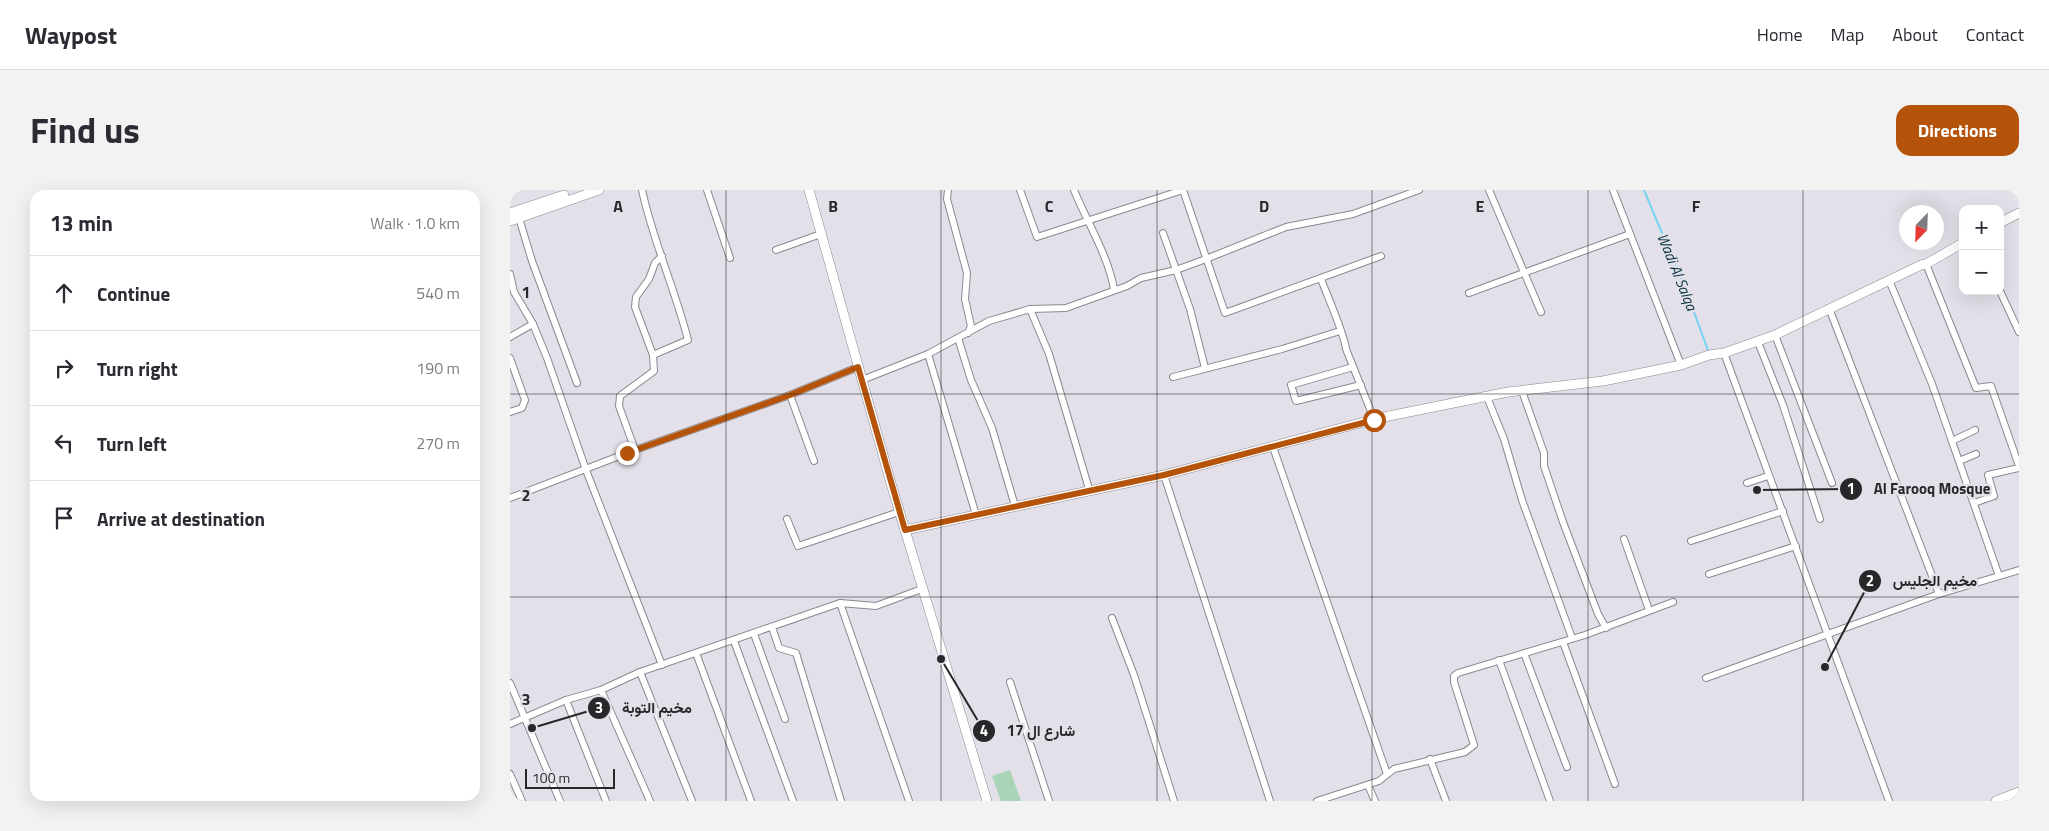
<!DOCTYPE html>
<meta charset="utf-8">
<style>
body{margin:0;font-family:"Titillium Web",Vazirmatn,sans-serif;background:#f2f2f3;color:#2b2b33}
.controls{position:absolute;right:15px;top:15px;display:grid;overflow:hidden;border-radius:10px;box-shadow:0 5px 20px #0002}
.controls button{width:45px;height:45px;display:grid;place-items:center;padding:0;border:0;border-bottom:1px solid #e1e1e2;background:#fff;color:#2b2b33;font:25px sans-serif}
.compass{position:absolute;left:1389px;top:15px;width:45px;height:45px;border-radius:50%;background:#fff;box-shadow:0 5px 20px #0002;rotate:203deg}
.scale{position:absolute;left:15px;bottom:12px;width:90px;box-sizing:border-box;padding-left:5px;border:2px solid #28272a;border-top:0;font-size:14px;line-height:18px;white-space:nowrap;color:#28272a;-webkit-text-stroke:4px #e3e0e9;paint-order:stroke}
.stop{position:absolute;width:15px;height:15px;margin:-11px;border:4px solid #b45309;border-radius:50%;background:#fff}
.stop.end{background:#b45309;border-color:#fff;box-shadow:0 1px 5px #0008}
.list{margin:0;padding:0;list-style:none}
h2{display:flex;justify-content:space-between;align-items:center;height:65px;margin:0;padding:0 20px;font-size:21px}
h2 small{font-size:16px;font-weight:400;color:#7c7c81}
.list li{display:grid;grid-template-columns:32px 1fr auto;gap:15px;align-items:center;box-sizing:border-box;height:75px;padding:0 20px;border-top:1px solid #e1e1e2}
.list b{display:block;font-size:19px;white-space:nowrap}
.list em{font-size:16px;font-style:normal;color:#7c7c81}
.icon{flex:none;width:28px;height:28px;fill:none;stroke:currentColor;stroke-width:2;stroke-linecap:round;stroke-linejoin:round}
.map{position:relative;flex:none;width:1509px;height:611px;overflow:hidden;border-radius:15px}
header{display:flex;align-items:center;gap:30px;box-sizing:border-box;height:70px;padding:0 25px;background:#fff;border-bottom:1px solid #e1e1e2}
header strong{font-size:24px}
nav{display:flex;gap:28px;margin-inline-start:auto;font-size:18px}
.intro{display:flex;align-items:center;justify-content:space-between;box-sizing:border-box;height:120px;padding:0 30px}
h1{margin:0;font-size:35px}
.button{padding:12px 22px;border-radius:15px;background:#b45309;color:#fff;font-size:18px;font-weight:700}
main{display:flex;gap:30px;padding:0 30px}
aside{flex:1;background:#fff;border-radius:15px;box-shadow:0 5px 20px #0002}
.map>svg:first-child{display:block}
</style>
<header>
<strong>Waypost</strong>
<nav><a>Home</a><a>Map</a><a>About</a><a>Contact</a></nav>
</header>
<div class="intro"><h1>Find us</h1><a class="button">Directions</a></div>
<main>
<aside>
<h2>13 min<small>Walk · 1.0 km</small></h2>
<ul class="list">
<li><svg class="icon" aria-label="ahead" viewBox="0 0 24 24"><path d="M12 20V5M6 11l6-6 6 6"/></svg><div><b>Continue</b></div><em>540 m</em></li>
<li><svg class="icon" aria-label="right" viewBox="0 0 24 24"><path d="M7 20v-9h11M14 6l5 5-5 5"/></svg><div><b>Turn right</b></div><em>190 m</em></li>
<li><svg class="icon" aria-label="left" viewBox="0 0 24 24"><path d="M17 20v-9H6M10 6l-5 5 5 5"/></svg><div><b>Turn left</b></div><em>270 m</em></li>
<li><svg class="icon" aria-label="arrive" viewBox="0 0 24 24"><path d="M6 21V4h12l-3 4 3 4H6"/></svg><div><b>Arrive at destination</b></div></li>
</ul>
</aside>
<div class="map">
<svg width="1509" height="611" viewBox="0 0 1509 611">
<rect width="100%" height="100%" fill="#e3e0e9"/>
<polygon fill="#a9d4b8" points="500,580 511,611 491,611 482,586"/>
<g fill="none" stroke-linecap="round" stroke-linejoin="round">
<polyline stroke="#74d4f1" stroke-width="2" points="1134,0 1177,103 1199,163"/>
<defs>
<g id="street">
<path d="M132 0C143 51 165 99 178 150L143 165"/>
<polyline points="197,0 220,68"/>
<polyline points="438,0 437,9 457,83 455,109 461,136 458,143"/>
<polyline points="510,0 527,47 673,0 715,123 871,66"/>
<path d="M564 0C577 32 598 65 604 99"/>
<polyline points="979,0 1031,122"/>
<polyline points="1103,0 1171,175"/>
<polyline points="9,28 22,71 67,193"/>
<polyline points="653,43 680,119 695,178"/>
<polyline points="266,60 311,44"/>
<polyline points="1416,74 1466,198 1481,196 1509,276"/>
<polyline points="0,84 4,102 23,134 37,168 76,280 152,475"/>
<path d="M811 89C817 105 835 146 836 159L864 229"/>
<polyline points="1379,90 1422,194 1489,386"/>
<polyline points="1490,101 1509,142"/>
<polyline points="959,103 1120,44"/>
<polyline points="1319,118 1429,404"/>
<polyline points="520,119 539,164 579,299"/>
<polyline points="1265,145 1322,293"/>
<polyline points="0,147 23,134"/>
<polyline points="448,148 461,190 482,238 505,316"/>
<polyline points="1248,152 1273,215 1310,329"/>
<polyline points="1214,163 1379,611"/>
<polyline points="418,164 466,325"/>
<polyline points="0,168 15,210 12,218 0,222"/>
<polyline points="843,177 781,195 786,211 851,195"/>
<polyline points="663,187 772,159 830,141"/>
<polyline points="352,190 418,164 479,131 520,119 556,118 617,96 631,88 666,80 696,69 776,37 843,24 909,0"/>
<polyline points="1012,201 1034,263 1034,276 1053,332 1088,424 1096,438"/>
<polyline points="280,205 304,271"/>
<polyline points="977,207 994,249 1012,310 1062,448"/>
<polyline points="1442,251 1465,240"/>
<polyline points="763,257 877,584"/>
<polyline points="125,260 109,216 110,206 144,181 143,165 125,117 126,107 139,89 145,73 152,66"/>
<polyline points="1449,271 1466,264"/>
<polyline points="654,285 760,611"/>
<polyline points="1237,293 1258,286"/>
<polyline points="0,308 125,260 280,205 348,177"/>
<polyline points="1464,313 1484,306 1478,285 1509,278"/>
<polyline points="277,329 288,356 389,322"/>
<polyline points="1114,349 1139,420"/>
<polyline points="1181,351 1273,321"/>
<polyline points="1199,384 1286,356"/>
<polyline points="330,413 399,611"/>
<polyline points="602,428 624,485 664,611"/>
<polyline points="262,437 269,458 286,463 331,611"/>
<polyline points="244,444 275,529"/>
<polyline points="224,451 283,611"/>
<polyline points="1053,452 1105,594"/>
<polyline points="186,463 241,611"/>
<polyline points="1014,463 1057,577"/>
<polyline points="989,470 1040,611"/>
<polyline points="130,482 182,611"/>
<polyline points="1196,488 1429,404 1509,380"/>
<polyline points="500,492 539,611"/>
<polyline points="0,493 50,611"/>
<polyline points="91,500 140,611"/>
<polyline points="56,510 96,611"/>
<polyline points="0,534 56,510 91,500 130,482 330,413 366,416 409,400"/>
<polyline points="920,569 936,611"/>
<polyline points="0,584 12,611"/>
<polyline points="858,595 865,611"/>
<polyline points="807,611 869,591 884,579 955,562 964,555 944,492 944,486 948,483 1075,445 1163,412"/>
</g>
<g id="secondary">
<polyline points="299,0 382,297 477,611"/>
<polyline points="0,23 54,5"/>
<polyline points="0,31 89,0"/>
<polyline points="1490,33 1509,23"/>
<polyline points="395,340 654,285 869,228 998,202 1093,191 1171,175 1199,165 1214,163 1265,145 1411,75 1416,74 1453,53"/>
<polyline points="1486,611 1509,602"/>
</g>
</defs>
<use href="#street" stroke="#8a8890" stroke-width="8"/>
<use href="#secondary" stroke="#8a8890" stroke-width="10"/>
<use href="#street" stroke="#fff" stroke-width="6"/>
<use href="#secondary" stroke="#fff" stroke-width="9"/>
</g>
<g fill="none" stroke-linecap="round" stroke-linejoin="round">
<polyline stroke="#b45309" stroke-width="6" points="117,263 280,205 348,177 395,340 654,285 864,230"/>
</g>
<path fill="none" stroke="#28272a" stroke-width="1" stroke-opacity="0.55" d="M216 0V611M431 0V611M647 0V611M862 0V611M1078 0V611M1293 0V611M0 204H1509M0 407H1509"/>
<g text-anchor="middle" stroke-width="5" stroke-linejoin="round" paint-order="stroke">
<g font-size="15" font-style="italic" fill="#002f3b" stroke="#e3e0e9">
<text transform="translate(1167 82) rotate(68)" y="5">Wadi Al Salqa</text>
</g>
</g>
<g font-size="16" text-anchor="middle" font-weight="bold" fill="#28272a" stroke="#e3e0e9" stroke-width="5" stroke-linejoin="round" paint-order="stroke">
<text x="108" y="22">A</text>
<text x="323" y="22">B</text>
<text x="539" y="22">C</text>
<text x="754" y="22">D</text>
<text x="970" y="22">E</text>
<text x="1186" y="22">F</text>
<text x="16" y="108">1</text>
<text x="16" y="311">2</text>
<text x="16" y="515">3</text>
</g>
<path fill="none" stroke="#28272a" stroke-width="2" d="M1247 300L1341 299M1315 477L1360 391M22 538L89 518M431 469L474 541"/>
<g fill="#28272a" stroke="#e3e0e9" stroke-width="2">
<circle cx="1247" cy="300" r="5"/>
<circle cx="1315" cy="477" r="5"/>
<circle cx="22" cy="538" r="5"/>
<circle cx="431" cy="469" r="5"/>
<circle cx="1341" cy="299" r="12"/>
<circle cx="1360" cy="391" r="12"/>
<circle cx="89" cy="518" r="12"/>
<circle cx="474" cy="541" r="12"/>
</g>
<g font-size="15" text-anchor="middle" font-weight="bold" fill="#fff">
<text x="1341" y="304">1</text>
<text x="1360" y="396">2</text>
<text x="89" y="523">3</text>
<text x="474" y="546">4</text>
</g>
<g font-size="15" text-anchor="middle" font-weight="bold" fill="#28272a" stroke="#e3e0e9" stroke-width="5" stroke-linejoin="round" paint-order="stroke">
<text x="1422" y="304">Al Farooq Mosque</text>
<text x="1425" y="396">مخيم الجليس</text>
<text x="147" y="523">مخيم التوبة</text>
<text x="531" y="546">شارع ال 17</text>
</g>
</svg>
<div class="controls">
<button>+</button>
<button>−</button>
</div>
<svg class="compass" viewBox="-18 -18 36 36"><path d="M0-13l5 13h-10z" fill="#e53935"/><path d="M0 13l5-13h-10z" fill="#7c7c81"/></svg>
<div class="scale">100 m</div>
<div class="stop" style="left:864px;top:230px"></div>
<div class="stop end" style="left:117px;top:263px"></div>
</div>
</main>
